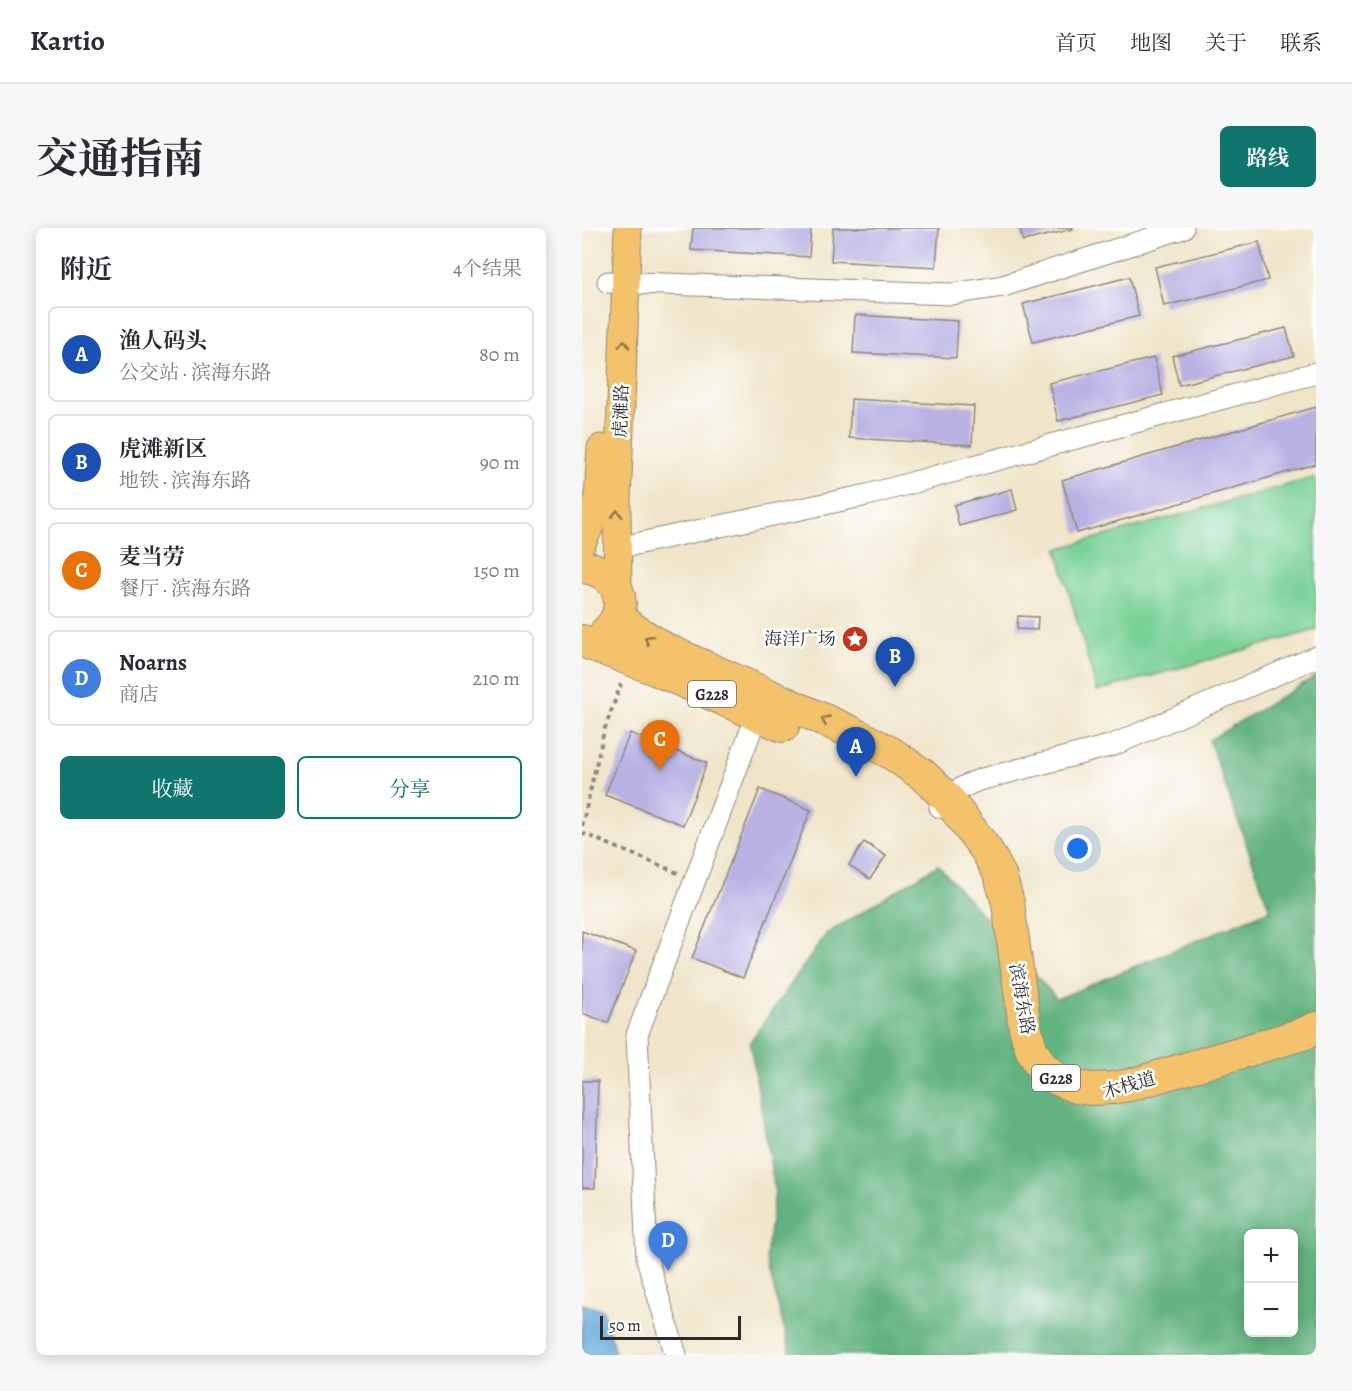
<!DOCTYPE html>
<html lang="zh">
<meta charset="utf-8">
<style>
body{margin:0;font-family:Alegreya,"Noto Serif SC",serif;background:#f7f7f7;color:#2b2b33}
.controls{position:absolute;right:18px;bottom:18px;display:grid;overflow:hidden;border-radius:9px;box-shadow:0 3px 15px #0003}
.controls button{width:54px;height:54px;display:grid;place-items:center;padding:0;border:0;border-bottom:2px solid #e1e1e2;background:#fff;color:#2b2b33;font:30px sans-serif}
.scale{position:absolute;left:18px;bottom:15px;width:141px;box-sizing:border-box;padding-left:6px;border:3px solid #2b2b2b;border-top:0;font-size:16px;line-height:21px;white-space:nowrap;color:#2b2b2b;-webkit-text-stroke:4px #fff;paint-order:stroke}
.you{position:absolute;left:496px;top:621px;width:21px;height:21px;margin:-15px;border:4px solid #fff;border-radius:50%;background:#1a73e8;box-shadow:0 0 0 9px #1a73e833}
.badge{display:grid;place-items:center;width:39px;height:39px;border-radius:50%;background:#0f766e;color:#fff;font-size:20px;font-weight:700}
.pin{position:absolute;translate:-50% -50px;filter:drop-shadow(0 2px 3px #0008)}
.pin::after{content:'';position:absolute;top:32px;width:21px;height:18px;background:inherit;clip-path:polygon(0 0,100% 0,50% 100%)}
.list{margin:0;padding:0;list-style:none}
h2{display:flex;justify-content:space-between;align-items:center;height:78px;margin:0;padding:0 24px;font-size:26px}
h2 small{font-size:20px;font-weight:400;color:#7c7c81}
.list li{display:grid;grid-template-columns:39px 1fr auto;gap:18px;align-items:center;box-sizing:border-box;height:96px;margin:0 12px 12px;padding:0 12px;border:2px solid #e1e1e2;border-radius:9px}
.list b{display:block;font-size:22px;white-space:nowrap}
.list p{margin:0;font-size:20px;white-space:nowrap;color:#7c7c81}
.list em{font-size:20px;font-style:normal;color:#7c7c81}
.actions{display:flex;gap:12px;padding:18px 24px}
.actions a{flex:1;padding:14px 0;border:2px solid #0f766e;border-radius:9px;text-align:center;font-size:21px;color:#0f766e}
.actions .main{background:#0f766e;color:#fff}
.map{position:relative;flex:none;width:734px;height:1127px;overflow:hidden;border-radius:9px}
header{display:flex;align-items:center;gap:36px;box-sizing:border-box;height:84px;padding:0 30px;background:#fff;border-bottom:2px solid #e1e1e2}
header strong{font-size:28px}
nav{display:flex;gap:33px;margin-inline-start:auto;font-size:21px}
.intro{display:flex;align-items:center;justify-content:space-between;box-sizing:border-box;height:144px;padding:0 36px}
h1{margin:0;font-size:42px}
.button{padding:15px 27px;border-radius:9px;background:#0f766e;color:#fff;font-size:21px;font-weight:700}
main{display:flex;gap:36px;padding:0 36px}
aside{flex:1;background:#fff;border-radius:9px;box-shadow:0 3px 15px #0003}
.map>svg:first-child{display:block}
</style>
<header>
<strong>Kartio</strong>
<nav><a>首页</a><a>地图</a><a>关于</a><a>联系</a></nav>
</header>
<div class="intro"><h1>交通指南</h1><a class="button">路线</a></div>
<main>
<aside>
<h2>附近<small>4个结果</small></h2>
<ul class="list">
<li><span class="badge" style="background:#1a4fb4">A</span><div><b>渔人码头</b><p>公交站 · 滨海东路</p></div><em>80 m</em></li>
<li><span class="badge" style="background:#1a4fb4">B</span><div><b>虎滩新区</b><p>地铁 · 滨海东路</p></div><em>90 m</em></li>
<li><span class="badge" style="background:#e8710a">C</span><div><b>麦当劳</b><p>餐厅 · 滨海东路</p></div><em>150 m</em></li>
<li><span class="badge" style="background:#3f7fe0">D</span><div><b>Noarns</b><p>商店</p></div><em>210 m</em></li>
</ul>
<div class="actions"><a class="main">收藏</a><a>分享</a></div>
</aside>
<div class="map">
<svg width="734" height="1127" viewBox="0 0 734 1127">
<rect width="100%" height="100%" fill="#fff"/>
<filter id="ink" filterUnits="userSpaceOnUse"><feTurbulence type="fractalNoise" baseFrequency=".0167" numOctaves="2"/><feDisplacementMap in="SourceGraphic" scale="12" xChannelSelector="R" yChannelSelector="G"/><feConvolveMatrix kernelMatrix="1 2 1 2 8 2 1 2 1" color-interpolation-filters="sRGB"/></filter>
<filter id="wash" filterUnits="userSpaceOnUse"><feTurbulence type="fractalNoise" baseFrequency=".008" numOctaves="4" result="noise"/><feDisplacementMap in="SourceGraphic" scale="24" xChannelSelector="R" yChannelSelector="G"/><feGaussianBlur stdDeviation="1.35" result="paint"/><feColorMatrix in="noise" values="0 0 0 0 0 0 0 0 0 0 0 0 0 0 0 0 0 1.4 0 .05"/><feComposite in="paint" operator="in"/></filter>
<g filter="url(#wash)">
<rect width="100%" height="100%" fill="#f0e5c9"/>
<polygon fill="#79d196" stroke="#527e60" stroke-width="1.5" points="734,249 734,402 515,463 475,321"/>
<path fill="#62b37f" stroke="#466f55" stroke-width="1.5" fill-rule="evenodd" d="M734 448V1127H209L184 1030 193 963 168 814 244 706 356 637 475 771 688 682 627 512ZM666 1006H712V1104H666Z"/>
<polygon fill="#64a8d9" stroke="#486a82" stroke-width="1.5" points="0,1076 21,1082 34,1127 0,1127"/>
<g id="blocks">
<g fill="#b8b2e3">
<polygon points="111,0 229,0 227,29 109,22"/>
<polygon points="251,0 357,0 354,39 249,33"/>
<polygon points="438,0 491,0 491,1 441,13"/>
<polygon points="677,14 686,52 582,78 573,39"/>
<polygon points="547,49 557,88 451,114 441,76"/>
<polygon points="273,87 376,93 374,130 271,125"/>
<polygon points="704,100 712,128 597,157 590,128"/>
<polygon points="572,130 581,167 476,193 467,155"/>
<polygon points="269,171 392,178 390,217 267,210"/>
<polygon points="734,179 734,236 495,305 480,252"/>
<polygon points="430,261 435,282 377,298 372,277"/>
<polygon points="436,388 456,389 455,402 435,401"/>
<polygon points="48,505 125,535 101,597 23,567"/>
<polygon points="178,561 229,582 161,750 110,730"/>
<polygon points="282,614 304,628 288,651 267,637"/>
<polygon points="0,703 54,723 26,795 0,785"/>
<polygon points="0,853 16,853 13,960 0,960"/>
</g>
</g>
</g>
<g filter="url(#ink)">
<use href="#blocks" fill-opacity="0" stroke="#8e887a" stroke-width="1.5"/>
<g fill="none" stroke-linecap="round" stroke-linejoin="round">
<defs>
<g id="minor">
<polyline points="26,54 370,66 421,58 601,0"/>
<polyline points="35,320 285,267 734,145"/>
<path d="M358 579C369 565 381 558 397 552L531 517 734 429"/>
<polyline points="94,1127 65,1031 55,807 175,486"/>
</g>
<g id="major">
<polyline points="0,315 8,298 16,272 19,220"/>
<polyline points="36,365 35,275 46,0"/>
</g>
<g id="highway">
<path d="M0 339C36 342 51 379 24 404"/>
<polyline points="36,388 48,399 83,421 267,503 309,525 341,547 365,570 405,623 418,647 426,675 443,800 450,823 460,839 475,851 493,859 511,861 530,860 548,857 721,806 734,800"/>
<polyline points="0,413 73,441 201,498"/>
</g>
</defs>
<use href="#minor" stroke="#8e887a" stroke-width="23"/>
<use href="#major" stroke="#8e887a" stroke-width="29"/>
<use href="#highway" stroke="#8e887a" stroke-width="34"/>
<g stroke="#8e887a" stroke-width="4" stroke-dasharray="4.5 4.5" stroke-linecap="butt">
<polyline points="0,598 22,503 39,456"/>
<polyline points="0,605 96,645"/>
</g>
<use href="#minor" stroke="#fff" stroke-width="21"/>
<use href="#major" stroke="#f3c26a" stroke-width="27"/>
<use href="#highway" stroke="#f3c26a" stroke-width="32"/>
</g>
<defs><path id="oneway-chevron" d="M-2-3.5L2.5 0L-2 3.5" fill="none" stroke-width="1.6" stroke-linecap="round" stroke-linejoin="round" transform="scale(1.5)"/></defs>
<g stroke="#8f764a">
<use href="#oneway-chevron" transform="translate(42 116) rotate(-88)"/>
<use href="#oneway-chevron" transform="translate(35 286) rotate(-90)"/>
<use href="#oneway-chevron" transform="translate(66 411) rotate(-149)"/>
<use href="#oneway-chevron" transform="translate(243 492) rotate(-156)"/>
</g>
</g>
<defs>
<symbol id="sight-disc" viewBox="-11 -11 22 22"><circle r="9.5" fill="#c8321e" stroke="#fff"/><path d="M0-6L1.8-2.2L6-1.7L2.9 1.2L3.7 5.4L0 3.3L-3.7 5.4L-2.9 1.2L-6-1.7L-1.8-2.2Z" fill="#fff"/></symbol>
</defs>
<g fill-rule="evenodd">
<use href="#sight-disc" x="258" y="396" width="30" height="30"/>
</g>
<g text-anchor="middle" stroke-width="5" stroke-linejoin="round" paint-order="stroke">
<g fill="#fff" stroke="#6b6b6b" stroke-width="1.5">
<rect x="106" y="453" width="48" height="26" rx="4.5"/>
<rect x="450" y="837" width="48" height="26" rx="4.5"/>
</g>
<g font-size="16" font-weight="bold" fill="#2b2b2b">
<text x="130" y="472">G228</text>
<text x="474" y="856">G228</text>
</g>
<g font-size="18" fill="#2b2b2b" stroke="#fff">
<text transform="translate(39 183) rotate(-88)" y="6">虎滩路</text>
<text transform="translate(440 771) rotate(80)" y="6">滨海东路</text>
<text transform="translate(547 857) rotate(-16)" y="6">木栈道</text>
</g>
<g font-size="18" fill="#2b2b2b" stroke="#fff" text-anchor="end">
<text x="254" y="417">海洋广场</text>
</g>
</g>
</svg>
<div class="controls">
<button>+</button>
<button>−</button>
</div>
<div class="scale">50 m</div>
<div class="you"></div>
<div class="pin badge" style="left:274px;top:549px;background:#1a4fb4">A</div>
<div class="pin badge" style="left:313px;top:459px;background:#1a4fb4">B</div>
<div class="pin badge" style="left:78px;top:542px;background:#e8710a">C</div>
<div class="pin badge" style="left:86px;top:1043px;background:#3f7fe0">D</div>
</div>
</main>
